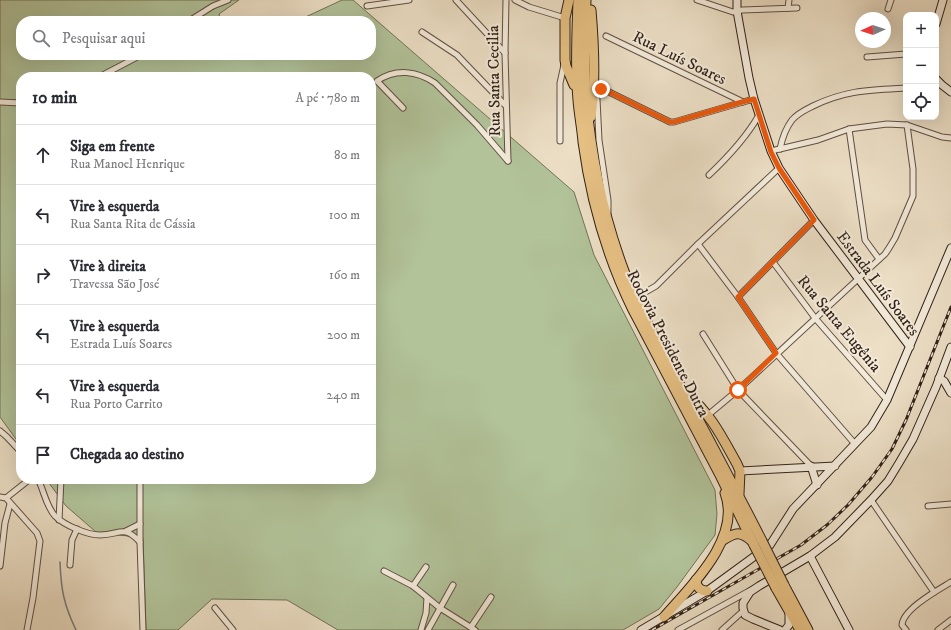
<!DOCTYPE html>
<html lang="pt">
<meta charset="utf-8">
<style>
body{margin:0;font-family:"IM FELL DW Pica",serif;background:#f2f2f3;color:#2b2b33}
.controls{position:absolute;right:12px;top:12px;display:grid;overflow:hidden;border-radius:8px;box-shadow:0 4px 16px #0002}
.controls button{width:36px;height:36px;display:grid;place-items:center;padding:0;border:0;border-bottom:1px solid #e1e1e2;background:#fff;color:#2b2b33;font:20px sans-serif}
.compass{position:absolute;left:855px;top:12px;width:36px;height:36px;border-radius:50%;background:#fff;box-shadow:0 4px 16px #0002;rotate:267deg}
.stop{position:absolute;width:12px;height:12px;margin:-9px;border:3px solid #ea580c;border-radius:50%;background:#fff}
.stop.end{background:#ea580c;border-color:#fff;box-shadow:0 1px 4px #0008}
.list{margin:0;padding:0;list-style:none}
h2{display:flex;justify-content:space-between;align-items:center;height:52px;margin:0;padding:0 16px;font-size:17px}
h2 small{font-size:13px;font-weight:400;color:#7c7c81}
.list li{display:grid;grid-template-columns:26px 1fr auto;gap:12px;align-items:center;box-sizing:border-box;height:60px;padding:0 16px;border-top:1px solid #e1e1e2}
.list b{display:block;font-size:15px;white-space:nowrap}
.list p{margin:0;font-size:13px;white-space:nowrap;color:#7c7c81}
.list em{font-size:13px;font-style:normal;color:#7c7c81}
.icon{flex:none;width:22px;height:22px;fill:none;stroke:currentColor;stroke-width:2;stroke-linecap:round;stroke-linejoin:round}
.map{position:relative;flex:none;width:951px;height:630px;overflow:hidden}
.search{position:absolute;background:#fff;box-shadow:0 4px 16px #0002;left:16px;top:16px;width:360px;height:44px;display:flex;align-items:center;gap:10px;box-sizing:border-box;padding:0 14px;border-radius:16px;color:#7c7c81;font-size:15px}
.panel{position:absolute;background:#fff;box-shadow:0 4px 16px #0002;left:16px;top:72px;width:360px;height:412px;border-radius:16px}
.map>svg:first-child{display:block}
</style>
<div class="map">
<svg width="951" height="630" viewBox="0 0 951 630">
<rect width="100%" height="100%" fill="#ecdfc6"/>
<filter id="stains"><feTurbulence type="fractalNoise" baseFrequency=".005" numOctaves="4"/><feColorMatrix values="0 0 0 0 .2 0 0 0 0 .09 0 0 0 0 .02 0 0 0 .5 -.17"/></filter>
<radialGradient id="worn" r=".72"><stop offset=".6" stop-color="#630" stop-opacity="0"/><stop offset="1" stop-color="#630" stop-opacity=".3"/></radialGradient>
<polygon fill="#b2c39a" stroke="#717258" points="0,0 239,0 219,14 221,21 21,21 21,55 371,55 371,21 297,21 342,0 353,0 574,192 594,255 715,490 717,514 715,535 677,587 659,609 623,630 338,630 287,600 212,599 178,630 146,630 143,538 96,532 66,506 46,479 371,479 371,77 21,77 21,446 0,417"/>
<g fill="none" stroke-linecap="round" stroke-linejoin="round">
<path stroke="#737c7d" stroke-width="1.5" d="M60 562C61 590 64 605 76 630"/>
<defs>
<g id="street">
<polyline points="456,0 505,53"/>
<polyline points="506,0 505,53 508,161"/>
<polyline points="515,0 529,7 565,18"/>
<polyline points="697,0 733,12 742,10 797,8"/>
<polyline points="367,6 409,0"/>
<polyline points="788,8 789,0"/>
<polyline points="888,9 891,0"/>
<polyline points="189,21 213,6 228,0"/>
<polyline points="422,32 457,55 506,106"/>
<polyline points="606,36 743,102"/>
<polyline points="867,57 906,54"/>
<polyline points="99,77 141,55"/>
<polyline points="595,89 609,92 670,122 674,122 743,102 754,99"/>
<polyline points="597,99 599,140 608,200 608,212"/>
<polyline points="0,102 21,103"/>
<path d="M403 108 377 81C396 68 417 71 435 83L477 125 508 161"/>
<polyline points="849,129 865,240 879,259"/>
<polyline points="560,141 560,83 564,65"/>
<path d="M780 149C782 139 786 128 792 120 798 113 805 110 813 106 846 90 870 90 906 88"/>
<polyline points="771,151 818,140 849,129 887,124 907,125 942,137 951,138"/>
<path d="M709 175C728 157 746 138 759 115"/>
<polyline points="698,244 738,297 776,353 855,444"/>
<polyline points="773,262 815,318 887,400"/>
<polyline points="738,297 814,220"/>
<polyline points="635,298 656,286 698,244 779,168"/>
<polyline points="703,334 738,390 811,466"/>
<polyline points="708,415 738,390 859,278 885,254 889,248 895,238 913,196 913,169 907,125"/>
<polyline points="0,431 7,437 21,452"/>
<path d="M38 479C44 491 46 506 55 516 64 525 87 535 100 535 120 535 123 524 140 542"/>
<polyline points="140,479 140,542 143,630"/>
<polyline points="0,497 6,498 37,533 40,541 33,598 27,630"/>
<polyline points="6,498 30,479"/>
<polyline points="871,500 934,592"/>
<polyline points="928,506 951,504"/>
<polyline points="59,520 61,479"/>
<polyline points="126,531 140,524"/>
<polyline points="70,565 72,540 77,529"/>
<polyline points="0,566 5,523 10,504"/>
<polyline points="384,571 413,586 440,608 475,630"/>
<polyline points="413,586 426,567"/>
<polyline points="215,608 233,630"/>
<polyline points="471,627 491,597"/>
<polyline points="421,630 426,613 427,598"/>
<polyline points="428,630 453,585"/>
<polyline points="678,630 751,590"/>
<polyline points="722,630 743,611"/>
<path d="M906 630 902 625C903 609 938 590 951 582"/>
<polyline points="938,630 951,620"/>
</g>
<g id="secondary">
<polyline points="737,0 737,11 749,78 754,99 771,151 779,168 814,220 910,347"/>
<polyline points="936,24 943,0"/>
<polyline points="936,79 942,85 951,92"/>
<polyline points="939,378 944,381 951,393"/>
<polyline points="811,466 817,485"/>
<polyline points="740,471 835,466"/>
<polyline points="810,556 849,630"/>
<polyline points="641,630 707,591 770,545 793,509 871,427 887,400 951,248"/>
<polyline points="780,630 753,619 745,615 743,608 743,603 750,592 759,586 810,556 835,537 871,500 888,481 899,463 913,439 936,387 951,347"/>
<polyline points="785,630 789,625 789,613"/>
</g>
<g id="highway">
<polyline points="569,0 565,18 565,60 566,66 574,85"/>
<path d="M578 0C577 33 575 67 578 100 579 114 582 128 583 142 591 201 607 257 633 310L721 477 754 545"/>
<path d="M586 0C585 32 583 65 586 97 591 156 603 215 624 271 637 306 656 338 673 372 703 428 733 484 762 541"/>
<path d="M591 10C594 45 596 81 591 117"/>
<path d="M687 394C711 414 722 437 737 464L740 471 739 494"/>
<path d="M723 540C736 532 740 531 752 541"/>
<path d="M696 580C696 587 701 591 707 591"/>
<polyline points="784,585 808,630"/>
<polyline points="776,588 800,630"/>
<path d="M664 617C691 586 742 538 725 493"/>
</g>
</defs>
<use href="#street" stroke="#5f5043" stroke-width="7"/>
<use href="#secondary" stroke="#302117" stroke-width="9"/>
<use href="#highway" stroke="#302117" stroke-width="11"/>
<use href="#street" stroke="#f3eada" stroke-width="5"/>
<use href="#secondary" stroke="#f3eada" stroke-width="7"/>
<use href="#highway" stroke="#e6c083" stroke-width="9"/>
<defs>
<polyline id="rail" points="652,630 801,545 827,525 848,505 872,477 892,449 906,420 951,307"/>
</defs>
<use href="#rail" stroke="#302117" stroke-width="3"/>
<use href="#rail" stroke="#f3eada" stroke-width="1.5" stroke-dasharray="4.5" stroke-linecap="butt"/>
<defs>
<g id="highway-bridge">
<polyline points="762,541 784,585"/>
<polyline points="754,545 776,588"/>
</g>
</defs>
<use href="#highway-bridge" stroke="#302117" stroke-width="11" stroke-linecap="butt"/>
<use href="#highway-bridge" stroke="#e6c083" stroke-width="9"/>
</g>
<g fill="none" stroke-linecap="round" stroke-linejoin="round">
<polyline stroke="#ea580c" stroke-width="5" points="601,89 609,92 670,122 674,122 742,102 754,99 771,152 779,168 814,220 738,297 776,353 738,390"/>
</g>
<g text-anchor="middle" stroke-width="4" stroke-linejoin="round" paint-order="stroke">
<g font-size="16" fill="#302117" stroke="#f3eada">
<text transform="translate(680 57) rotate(26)" y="6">Rua Luís Soares</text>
<text transform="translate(493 81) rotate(-91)" y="6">Rua Santa Cecilia</text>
<text transform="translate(879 283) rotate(53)" y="6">Estrada Luís Soares</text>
<text transform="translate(840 323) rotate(50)" y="6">Rua Santa Eugênia</text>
<text transform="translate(669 343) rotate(63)" y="6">Rodovia Presidente Dutra</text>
</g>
</g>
<rect width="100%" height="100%" filter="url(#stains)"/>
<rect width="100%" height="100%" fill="url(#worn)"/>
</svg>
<div class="controls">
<button>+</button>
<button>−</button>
<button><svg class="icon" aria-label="locate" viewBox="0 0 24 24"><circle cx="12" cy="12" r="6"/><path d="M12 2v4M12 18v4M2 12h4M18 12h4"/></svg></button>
</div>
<svg class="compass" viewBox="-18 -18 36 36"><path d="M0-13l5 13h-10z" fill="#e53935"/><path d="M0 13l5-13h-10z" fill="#7c7c81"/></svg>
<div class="stop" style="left:738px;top:390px"></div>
<div class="stop end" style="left:601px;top:89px"></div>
<div class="search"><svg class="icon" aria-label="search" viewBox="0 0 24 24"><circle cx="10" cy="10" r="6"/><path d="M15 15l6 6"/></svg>Pesquisar aqui</div>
<section class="panel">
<h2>10 min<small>A pé · 780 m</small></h2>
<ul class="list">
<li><svg class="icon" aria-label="ahead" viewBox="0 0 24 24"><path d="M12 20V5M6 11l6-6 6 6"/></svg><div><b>Siga em frente</b><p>Rua Manoel Henrique</p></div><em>80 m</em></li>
<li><svg class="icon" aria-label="left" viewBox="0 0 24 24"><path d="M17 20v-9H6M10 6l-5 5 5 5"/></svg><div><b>Vire à esquerda</b><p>Rua Santa Rita de Cássia</p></div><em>100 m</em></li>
<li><svg class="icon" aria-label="right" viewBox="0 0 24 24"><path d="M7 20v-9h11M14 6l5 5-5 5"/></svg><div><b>Vire à direita</b><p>Travessa São José</p></div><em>160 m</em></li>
<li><svg class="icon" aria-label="left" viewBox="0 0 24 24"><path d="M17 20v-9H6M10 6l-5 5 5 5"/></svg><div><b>Vire à esquerda</b><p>Estrada Luís Soares</p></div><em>200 m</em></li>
<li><svg class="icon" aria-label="left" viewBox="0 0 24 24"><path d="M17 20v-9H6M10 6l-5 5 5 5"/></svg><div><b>Vire à esquerda</b><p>Rua Porto Carrito</p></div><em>240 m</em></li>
<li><svg class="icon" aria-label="arrive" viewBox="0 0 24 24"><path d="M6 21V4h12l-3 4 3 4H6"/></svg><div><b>Chegada ao destino</b></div></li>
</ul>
</section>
</div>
